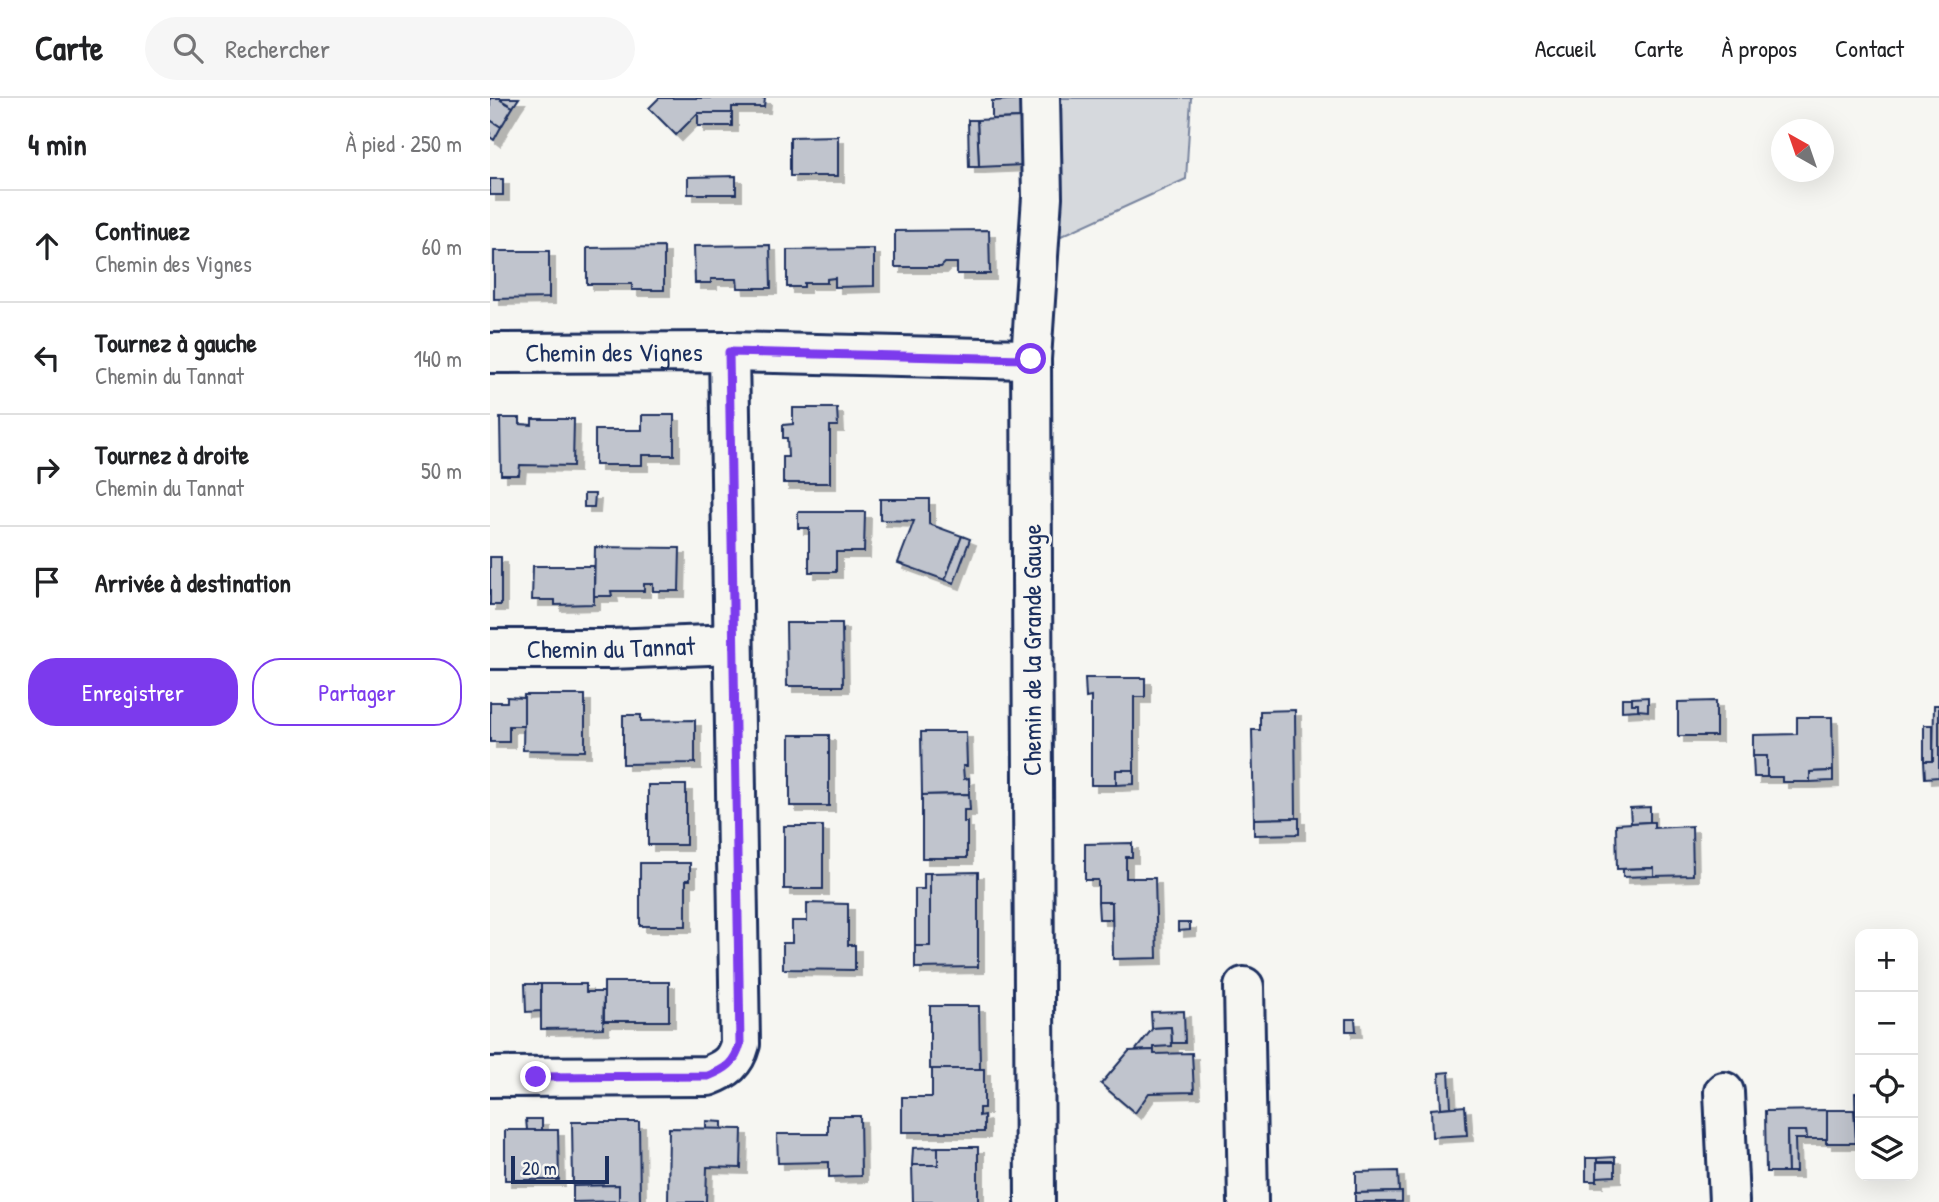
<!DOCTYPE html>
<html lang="fr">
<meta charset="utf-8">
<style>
body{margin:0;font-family:"Patrick Hand",sans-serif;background:#f6f6f6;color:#202124}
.controls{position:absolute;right:21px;bottom:21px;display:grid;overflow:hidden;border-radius:14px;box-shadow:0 7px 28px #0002}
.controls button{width:63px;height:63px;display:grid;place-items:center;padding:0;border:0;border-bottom:2px solid #e0e0e0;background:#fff;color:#202124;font:35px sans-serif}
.compass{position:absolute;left:1281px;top:21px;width:63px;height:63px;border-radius:50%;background:#fff;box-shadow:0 7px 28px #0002;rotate:320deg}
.scale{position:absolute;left:21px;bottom:18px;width:98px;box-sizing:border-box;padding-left:7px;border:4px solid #1b2f5e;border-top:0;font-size:19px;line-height:24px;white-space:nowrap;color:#1b2f5e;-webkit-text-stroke:5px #f6f6f2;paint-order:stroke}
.stop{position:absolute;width:21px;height:21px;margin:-16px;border:5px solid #7c3aed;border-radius:50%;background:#fff}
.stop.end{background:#7c3aed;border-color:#fff;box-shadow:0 2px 7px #0008}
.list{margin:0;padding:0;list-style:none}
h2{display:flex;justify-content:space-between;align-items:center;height:91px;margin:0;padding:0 28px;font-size:30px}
h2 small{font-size:23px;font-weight:400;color:#757577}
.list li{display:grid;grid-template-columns:46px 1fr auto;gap:21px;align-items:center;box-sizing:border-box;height:112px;padding:0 28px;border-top:2px solid #e0e0e0}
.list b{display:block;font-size:26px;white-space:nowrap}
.list p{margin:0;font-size:23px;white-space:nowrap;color:#757577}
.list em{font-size:23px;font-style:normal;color:#757577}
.actions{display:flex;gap:14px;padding:21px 28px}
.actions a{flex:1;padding:16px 0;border:2px solid #7c3aed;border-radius:28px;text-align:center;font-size:24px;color:#7c3aed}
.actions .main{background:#7c3aed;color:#fff}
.icon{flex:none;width:38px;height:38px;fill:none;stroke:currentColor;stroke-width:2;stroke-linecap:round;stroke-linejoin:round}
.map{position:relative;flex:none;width:1449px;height:1104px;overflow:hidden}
header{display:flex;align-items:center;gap:42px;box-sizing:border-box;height:98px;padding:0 35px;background:#fff;border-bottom:2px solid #e0e0e0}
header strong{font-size:33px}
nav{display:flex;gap:38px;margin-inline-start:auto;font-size:24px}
.search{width:490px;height:63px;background:#f6f6f6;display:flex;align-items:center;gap:18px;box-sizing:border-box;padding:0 24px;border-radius:38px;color:#757577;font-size:26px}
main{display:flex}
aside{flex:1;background:#fff}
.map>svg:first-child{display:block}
</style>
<header>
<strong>Carte</strong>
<div class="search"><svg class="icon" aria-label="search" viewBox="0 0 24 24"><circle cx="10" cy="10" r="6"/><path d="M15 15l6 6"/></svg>Rechercher</div>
<nav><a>Accueil</a><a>Carte</a><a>À propos</a><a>Contact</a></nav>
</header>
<main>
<aside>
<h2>4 min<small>À pied · 250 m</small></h2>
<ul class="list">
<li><svg class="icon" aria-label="ahead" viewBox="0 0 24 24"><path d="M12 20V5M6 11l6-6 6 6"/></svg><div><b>Continuez</b><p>Chemin des Vignes</p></div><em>60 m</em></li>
<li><svg class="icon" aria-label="left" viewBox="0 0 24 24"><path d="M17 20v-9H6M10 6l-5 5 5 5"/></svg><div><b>Tournez à gauche</b><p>Chemin du Tannat</p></div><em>140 m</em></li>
<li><svg class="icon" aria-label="right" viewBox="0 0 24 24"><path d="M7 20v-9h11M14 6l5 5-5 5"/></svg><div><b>Tournez à droite</b><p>Chemin du Tannat</p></div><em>50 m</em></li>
<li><svg class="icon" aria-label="arrive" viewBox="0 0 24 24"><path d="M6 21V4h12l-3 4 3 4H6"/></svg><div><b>Arrivée à destination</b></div></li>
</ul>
<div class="actions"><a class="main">Enregistrer</a><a>Partager</a></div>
</aside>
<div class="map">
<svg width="1449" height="1104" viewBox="0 0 1449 1104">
<defs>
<filter id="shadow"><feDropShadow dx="6" dy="6" stdDeviation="0" flood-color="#0004"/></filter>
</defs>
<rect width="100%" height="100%" fill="#f6f6f2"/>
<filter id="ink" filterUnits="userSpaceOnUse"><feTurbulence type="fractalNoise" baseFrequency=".0143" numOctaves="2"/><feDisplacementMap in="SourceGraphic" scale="14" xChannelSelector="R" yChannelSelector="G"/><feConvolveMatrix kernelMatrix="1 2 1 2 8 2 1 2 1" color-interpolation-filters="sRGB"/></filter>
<g filter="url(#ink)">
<polygon fill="#d6d9dd" stroke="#78849e" stroke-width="2" points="569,0 701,0 696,81 569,139"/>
<g fill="#c0c4cd" stroke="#1b2f5e" stroke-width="2" filter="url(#shadow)">
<polygon points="0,0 12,0 11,2 23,9 11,29 0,22"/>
<polygon points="12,0 29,0 23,9 11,2"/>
<polygon points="169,0 275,0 274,9 242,9 242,15 208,15 186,37 159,10"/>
<polygon points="532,1 532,20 502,21 502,3"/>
<rect x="208" y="15" width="34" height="13"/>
<polygon points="532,20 533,67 489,69 487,22"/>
<polygon points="0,22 11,29 4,42 0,39"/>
<polygon points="478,22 487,22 489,69 479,69"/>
<polygon points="348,38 348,78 300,78 300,39"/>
<polygon points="246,78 246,96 198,96 198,79"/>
<rect x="0" y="81" width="13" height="16"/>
<polygon points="499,132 500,176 467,176 467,165 455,165 451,169 405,169 405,133"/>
<polygon points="280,147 281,190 248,190 247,181 221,181 221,185 205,185 204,148"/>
<polygon points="174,149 174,192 142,192 142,186 97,186 97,150"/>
<polygon points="384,151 384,188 345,189 345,180 337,181 337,185 314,185 314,189 297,189 297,152"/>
<polygon points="4,153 59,153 59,200 4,201"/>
<polygon points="303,310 347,310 348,328 340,328 340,385 293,385 293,359 298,359 297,340 293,340 293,327 303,326"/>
<polygon points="152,317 184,317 184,357 152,357 152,367 105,367 105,332 152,332"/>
<polygon points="10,320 30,320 30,326 42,327 42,321 84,321 83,368 30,367 29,377 11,377"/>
<polygon points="94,396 105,396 104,409 94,409"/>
<polygon points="390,401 439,401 439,426 472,438 455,482 408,465 424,423 390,422"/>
<polygon points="308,414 375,414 374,454 346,454 346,474 319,474 319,430 308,430"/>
<polygon points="472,438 480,441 464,485 455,482"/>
<polygon points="105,449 190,450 189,493 163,493 163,486 154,486 154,493 121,493 122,498 104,498"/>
<rect x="0" y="459" width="11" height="48"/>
<polygon points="43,468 104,468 104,506 65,507 65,502 42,502"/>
<polygon points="296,525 352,525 353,588 297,588"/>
<polygon points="595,580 655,580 655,599 644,599 644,672 626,672 626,687 601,687 601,599 596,600"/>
<polygon points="34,597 95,597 95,653 33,652"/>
<polygon points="17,599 34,600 34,628 19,628 19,644 0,644 0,604 17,604"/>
<polygon points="1158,599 1158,613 1148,612 1148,606 1142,606 1142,600"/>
<polygon points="1132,600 1142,600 1142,606 1148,606 1148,612 1132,613"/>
<polygon points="1226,603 1226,638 1188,638 1188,604"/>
<polygon points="1444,607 1449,607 1449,679 1435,680 1434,663 1443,663"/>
<polygon points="805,612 806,720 764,721 762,632 770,632 770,613"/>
<polygon points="133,617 151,617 151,623 205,622 205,665 133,666"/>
<polygon points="1307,619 1342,619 1343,673 1320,674 1320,684 1292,684 1292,679 1277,679 1277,658 1263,658 1263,637 1307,636"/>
<rect x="1434" y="627" width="9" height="36"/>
<polygon points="431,634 476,634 477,668 473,668 474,681 479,680 479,696 432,697"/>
<rect x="300" y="637" width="39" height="71"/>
<polygon points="1263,658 1277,658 1277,679 1264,679"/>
<polygon points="626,672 644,672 644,686 626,687"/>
<polygon points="1343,673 1343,683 1320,684 1320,674"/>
<rect x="158" y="687" width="38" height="60"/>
<polygon points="479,696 480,712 474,712 474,724 477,724 477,760 432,760 432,697"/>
<polygon points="1160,709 1160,724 1141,725 1140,710"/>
<polygon points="806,720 809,720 809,736 764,737 764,721"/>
<polygon points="1160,724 1164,724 1164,730 1202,728 1203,777 1164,778 1164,770 1127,771 1126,726"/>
<rect x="294" y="728" width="39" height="63"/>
<polygon points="642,745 642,759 636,759 636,780 665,780 667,860 623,861 622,804 608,804 608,782 595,782 595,746"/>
<polygon points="150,765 200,765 200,782 196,782 196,828 150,828"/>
<polygon points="1164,770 1164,778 1133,779 1133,771"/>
<polygon points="488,774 488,869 425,870 425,848 440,848 440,775"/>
<polygon points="434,775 440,775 440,848 425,848 425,791 434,791"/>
<polygon points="608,804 622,804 622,821 609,821"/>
<polygon points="317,805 358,806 358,847 365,847 365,872 293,871 293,845 302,845 302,823 317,823"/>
<polygon points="688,825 700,825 700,832 688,833"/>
<rect x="114" y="884" width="65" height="39"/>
<polygon points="35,886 51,886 51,913 36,914"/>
<polygon points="51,886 96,886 96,894 114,894 113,930 51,931"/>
<polygon points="440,908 489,908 490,971 440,971"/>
<polygon points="694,913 695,945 682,945 681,929 662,930 661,914"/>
<polygon points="856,921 865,921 866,933 856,933"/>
<polygon points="681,929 682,948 664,949 664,952 645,953 663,930"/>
<polygon points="664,952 664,956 702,955 704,994 659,995 645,1015 611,986 639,953"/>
<polygon points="442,971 494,971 494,1010 489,1010 489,1018 494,1017 494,1034 412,1034 412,999 442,999"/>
<polygon points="959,974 961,1009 951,1010 949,975"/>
<polygon points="1365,995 1370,995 1370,1044 1366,1045"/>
<polygon points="975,1008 977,1037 942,1039 941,1011"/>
<polygon points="1337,1012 1364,1012 1366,1045 1336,1045"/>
<polygon points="1337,1012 1337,1041 1317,1041 1316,1033 1297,1033 1298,1074 1276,1074 1275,1013"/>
<polygon points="338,1018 370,1018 371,1078 339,1079 339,1064 288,1065 287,1036 338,1036"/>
<polygon points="36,1021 52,1021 52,1032 37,1032"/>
<polygon points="216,1023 232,1024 232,1031 216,1031"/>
<polygon points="82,1024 149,1024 150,1103 129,1103 129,1087 83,1088"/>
<polygon points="179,1030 252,1031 251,1070 217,1069 216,1104 178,1104"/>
<polygon points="15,1032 68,1032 69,1082 15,1082"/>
<polygon points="1297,1033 1316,1033 1317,1041 1305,1041 1306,1074 1298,1074"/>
<polygon points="448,1049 488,1049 488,1104 423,1104 422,1067 448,1067"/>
<polygon points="448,1049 448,1067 422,1067 423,1050"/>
<polygon points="1125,1059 1125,1064 1107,1064 1107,1060"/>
<rect x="1096" y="1060" width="11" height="23"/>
<polygon points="1107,1064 1125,1064 1125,1078 1107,1079"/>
<polygon points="908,1073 909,1094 866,1095 866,1074"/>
<polygon points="129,1087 129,1103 83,1104 83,1088"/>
<polygon points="912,1094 912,1104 865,1104 865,1095"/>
</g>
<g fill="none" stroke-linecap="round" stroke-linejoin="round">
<defs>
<g id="minor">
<path id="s1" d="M0 255 239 254 541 261"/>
<path id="s2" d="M0 551H121L243 546"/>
<polyline points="754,889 758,1104"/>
<path d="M0 979 218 978C236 971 245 965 250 946L239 254"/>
<polyline points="1234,994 1239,1104"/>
<polyline points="545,1104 541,261 552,99 550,0"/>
</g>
</defs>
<use href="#minor" stroke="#1b2f5e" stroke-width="44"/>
<use href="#minor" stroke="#f6f6f2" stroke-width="38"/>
</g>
</g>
<g fill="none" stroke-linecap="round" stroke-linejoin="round" filter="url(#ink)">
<path stroke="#7c3aed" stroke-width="9" d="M46 979 218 978C236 971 245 965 250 946L239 254 541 261"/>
</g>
<g text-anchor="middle" stroke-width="6" stroke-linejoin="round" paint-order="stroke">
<g font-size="26" fill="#1b2f5e" stroke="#f6f6f2">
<text dy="9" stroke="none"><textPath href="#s1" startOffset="124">Chemin des Vignes</textPath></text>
<text dy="9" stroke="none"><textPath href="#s2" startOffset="121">Chemin du Tannat</textPath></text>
<text transform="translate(542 552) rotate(-90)" y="9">Chemin de la Grande Gauge</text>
</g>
</g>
</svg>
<div class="controls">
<button>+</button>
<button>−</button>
<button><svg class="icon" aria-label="locate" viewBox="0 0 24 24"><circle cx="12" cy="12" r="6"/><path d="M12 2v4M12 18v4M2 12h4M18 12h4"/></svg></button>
<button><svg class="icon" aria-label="layers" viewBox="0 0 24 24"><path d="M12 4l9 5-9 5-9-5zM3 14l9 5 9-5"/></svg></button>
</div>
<svg class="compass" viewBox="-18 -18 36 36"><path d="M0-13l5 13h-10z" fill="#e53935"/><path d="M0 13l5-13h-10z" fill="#757577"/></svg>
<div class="scale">20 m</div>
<div class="stop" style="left:541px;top:261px"></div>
<div class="stop end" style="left:46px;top:979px"></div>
</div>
</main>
